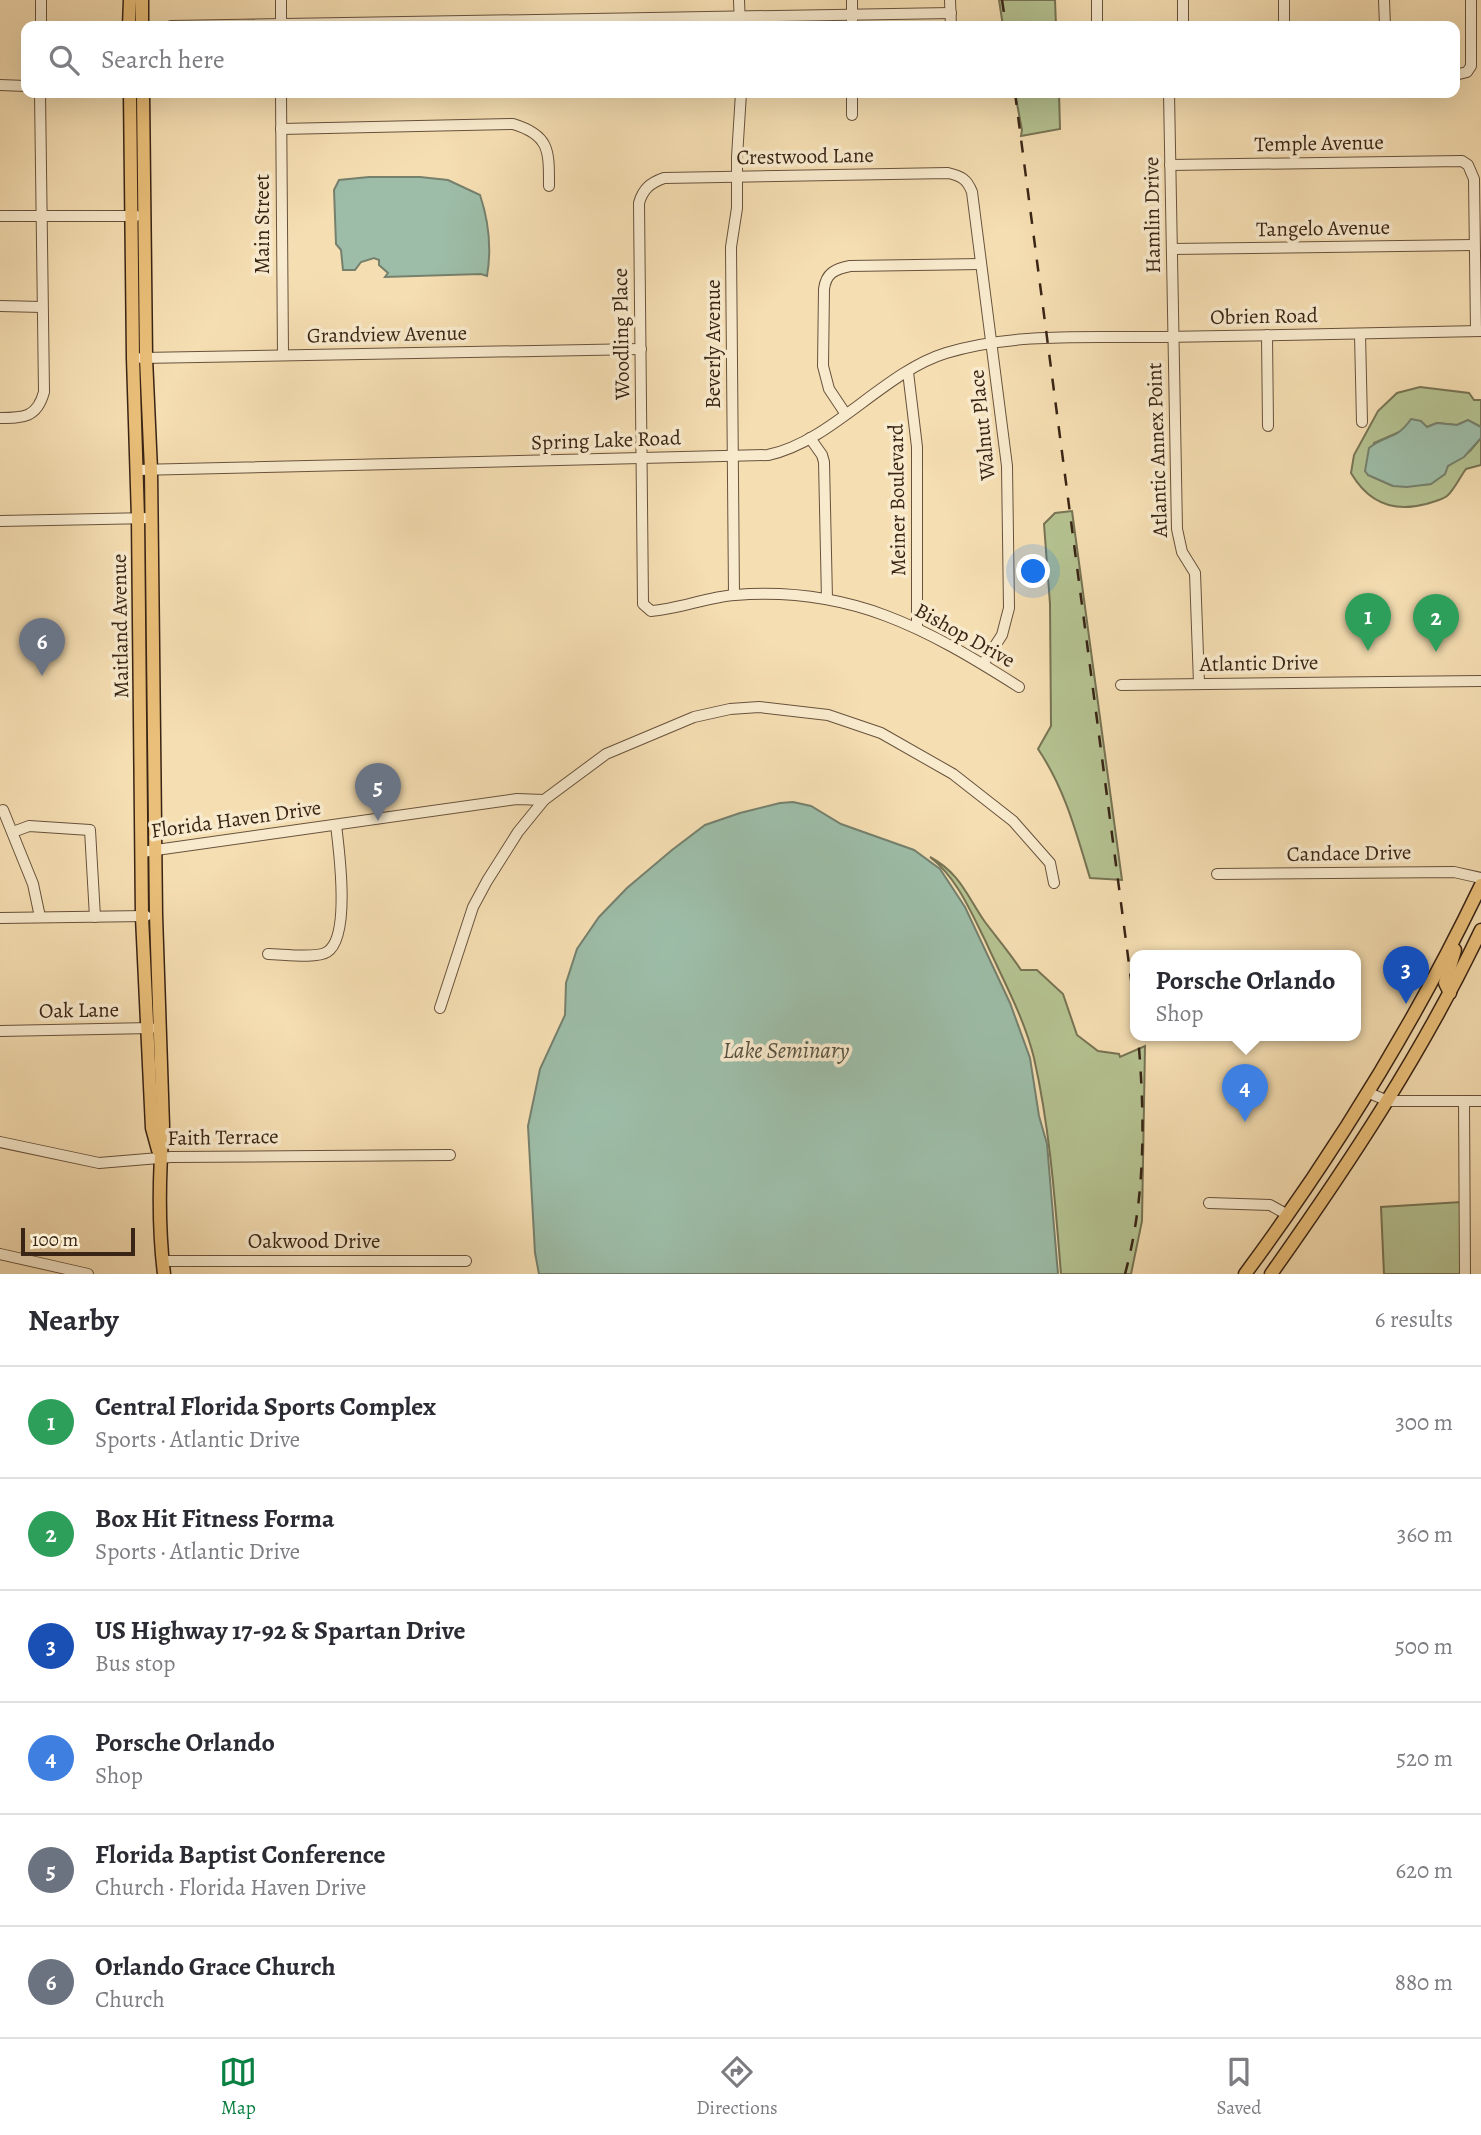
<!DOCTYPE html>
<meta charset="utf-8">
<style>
body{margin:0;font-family:Alegreya,serif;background:#f2f2f3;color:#2b2b33}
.scale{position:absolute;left:21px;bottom:18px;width:114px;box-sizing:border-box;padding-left:7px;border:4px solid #392415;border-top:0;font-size:19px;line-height:24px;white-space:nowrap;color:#392415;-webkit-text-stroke:5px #f8eacd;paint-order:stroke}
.you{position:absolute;left:1034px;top:572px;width:24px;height:24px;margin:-18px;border:5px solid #fff;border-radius:50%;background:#1a73e8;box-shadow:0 0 0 10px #1a73e833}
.badge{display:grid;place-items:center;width:46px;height:46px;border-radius:50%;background:#0b8043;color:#fff;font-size:23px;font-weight:700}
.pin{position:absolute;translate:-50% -58px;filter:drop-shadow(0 2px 4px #0008)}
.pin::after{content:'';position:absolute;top:37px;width:24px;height:21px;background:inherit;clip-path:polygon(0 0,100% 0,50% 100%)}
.popup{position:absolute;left:1130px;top:950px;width:231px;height:91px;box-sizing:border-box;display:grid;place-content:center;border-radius:14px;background:#fff;filter:drop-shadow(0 2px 5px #0005);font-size:23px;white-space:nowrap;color:#7c7c81}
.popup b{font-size:26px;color:#2b2b33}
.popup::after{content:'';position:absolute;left:50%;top:100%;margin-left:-14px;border:14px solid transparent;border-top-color:#fff}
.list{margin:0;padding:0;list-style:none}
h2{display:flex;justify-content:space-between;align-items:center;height:91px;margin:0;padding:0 28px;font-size:30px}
h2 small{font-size:23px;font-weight:400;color:#7c7c81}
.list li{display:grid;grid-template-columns:46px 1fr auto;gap:21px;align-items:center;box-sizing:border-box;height:112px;padding:0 28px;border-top:2px solid #e1e1e2}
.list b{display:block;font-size:26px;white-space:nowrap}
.list p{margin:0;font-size:23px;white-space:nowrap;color:#7c7c81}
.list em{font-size:23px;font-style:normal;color:#7c7c81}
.icon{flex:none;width:38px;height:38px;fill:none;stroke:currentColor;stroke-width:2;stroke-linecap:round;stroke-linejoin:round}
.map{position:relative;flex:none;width:1481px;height:1274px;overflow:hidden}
.search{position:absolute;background:#fff;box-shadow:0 7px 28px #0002;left:21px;right:21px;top:21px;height:77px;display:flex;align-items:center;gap:18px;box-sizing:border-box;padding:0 24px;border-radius:14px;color:#7c7c81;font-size:26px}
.sheet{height:763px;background:#fff}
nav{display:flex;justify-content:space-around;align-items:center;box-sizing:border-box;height:98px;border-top:2px solid #e1e1e2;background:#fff;font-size:19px;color:#7c7c81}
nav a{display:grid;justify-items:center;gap:4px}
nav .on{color:#0b8043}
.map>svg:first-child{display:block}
</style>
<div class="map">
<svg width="1481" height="1274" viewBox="0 0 1481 1274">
<rect width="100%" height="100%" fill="#f5deb2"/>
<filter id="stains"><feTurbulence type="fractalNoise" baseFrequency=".00286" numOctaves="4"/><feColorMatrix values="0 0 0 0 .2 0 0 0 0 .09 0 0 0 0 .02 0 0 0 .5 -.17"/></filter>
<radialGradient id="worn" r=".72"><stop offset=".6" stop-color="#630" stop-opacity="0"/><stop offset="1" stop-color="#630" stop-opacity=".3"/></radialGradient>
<g fill="#b5c291" stroke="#777353" stroke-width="2">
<polygon points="999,0 1055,0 1056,26 1003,26"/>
<polygon points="1015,93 1059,93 1060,129 1021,136 1022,130"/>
<path d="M1420 387 1469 393 1474 400H1481V427L1468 420 1457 425 1437 423 1427 427 1424 425 1404 430 1374 443 1368 475 1393 486 1431 484 1448 466 1470 451 1481 438V465L1466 469C1460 477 1454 490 1447 496 1442 500 1432 502 1426 504 1393 513 1368 502 1351 473L1354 455 1378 411 1397 393Z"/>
<path d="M1072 511 1122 880 1090 878C1076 832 1065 789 1038 749L1051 726 1050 604 1044 524 1055 513Z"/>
<path d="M930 857C960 873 967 896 985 922 997 938 1010 953 1021 970H1037L1063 994 1077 1035 1098 1051 1119 1054 1120 1057 1145 1046 1142 1221 1131 1274H1061C1055 1201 1050 1129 1034 1058 1024 1017 1002 978 985 940 970 910 957 878 930 857Z"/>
<polygon points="1461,1202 1461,1274 1384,1274 1381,1207"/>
</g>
<g fill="#9dbda8" stroke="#75806d" stroke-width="2">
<path d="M369 177H420L448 180 480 195C489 222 492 247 487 276L481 274 385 277 388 273 379 265V260L374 258 361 262 355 270H343L341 250 336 244 334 190 339 180Z"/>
<path d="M1411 419 1421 421 1427 427 1437 423 1457 425 1468 420 1481 427V438L1464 457 1448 466 1445 474 1431 484 1407 487 1393 486 1368 475 1365 471 1369 448C1386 434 1396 441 1411 419Z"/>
<polygon points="793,802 811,806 841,824 914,850 940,869 965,907 1010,1003 1030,1058 1039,1116 1047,1144 1058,1274 539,1274 535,1253 528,1126 540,1069 565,1015 566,983 577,949 599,917 627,888 672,850 705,825 740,813 780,803"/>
</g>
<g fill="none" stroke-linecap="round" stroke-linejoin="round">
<defs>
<g id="minor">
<polyline points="281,0 281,26"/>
<polyline points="739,0 740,26"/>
<polyline points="852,0 852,26"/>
<polyline points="950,0 951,26"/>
<polyline points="1097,0 1097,26"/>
<polyline points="1183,0 1183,26"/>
<polyline points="1284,0 1284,26"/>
<polyline points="1384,0 1385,26"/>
<polyline points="41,26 41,0"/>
<polyline points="171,26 951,13"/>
<polyline points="1455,75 1467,72 1471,66 1471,0"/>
<polyline points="0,85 26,86"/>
<polyline points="281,93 283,355"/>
<polyline points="852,93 852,115"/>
<polyline points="1169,93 1177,529 1182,552 1195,573 1199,683"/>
<path d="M281 129 513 124C550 135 549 151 549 186"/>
<polyline points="1170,165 1462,161 1468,165 1474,179 1476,331"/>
<polyline points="0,216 136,216"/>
<polyline points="1172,249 1474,245"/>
<polyline points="0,306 42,307"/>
<polyline points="1360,334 1362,422"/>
<polyline points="1267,335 1268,426"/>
<polyline points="141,358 641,349"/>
<polyline points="908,372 917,447 917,628"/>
<path d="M845 413 829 389 823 366 824 289C826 273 835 269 850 266L981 264"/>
<path d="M0 418C23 418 37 418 44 392L40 93"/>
<polyline points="810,438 822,455 824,462 827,599"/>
<path d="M137 470 768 455C831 442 884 372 946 353 1014 332 1093 338 1163 337 1269 335 1375 334 1481 331"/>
<polyline points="0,521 151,518"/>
<polyline points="734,595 731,247 737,208 737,157 741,93"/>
<path d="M983 664 1002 635 1009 608 1007 466 972 192C967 179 961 176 948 173L664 178C650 183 643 189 639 203L643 604 651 611C679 609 707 597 735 595 850 586 926 628 1019 687"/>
<polyline points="1121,685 1481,681"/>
<polyline points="3,810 33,884 40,917"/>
<polyline points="13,832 29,826 90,830 95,917"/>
<polyline points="142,852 517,799 544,800"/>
<polyline points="1217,874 1454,872 1481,878"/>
<polyline points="0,918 146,916"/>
<path d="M268 954C282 954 316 959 327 952 351 937 339 850 336 825"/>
<polyline points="440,1008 473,907 487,881 518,832 544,800 606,754 694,717 730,709 759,707 828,715 881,733 953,774 1013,821 1050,863 1054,883"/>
<polyline points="0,1031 151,1028"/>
<polyline points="1369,1093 1388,1101 1481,1101"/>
<polyline points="1464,1101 1465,1274"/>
<polyline points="0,1142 99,1163 171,1157 450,1155"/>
<polyline points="1209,1203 1270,1205 1288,1215"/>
<polyline points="0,1254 88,1274"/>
<polyline points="162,1261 466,1261"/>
</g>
<g id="major">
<polyline points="142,0 142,26"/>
<polyline points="129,26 130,0"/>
<polyline points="130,93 133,358 138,518 142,917 152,1128 158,1150"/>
<path d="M143 93 146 358 151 470 156 915 163 1126C159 1175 158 1225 164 1274"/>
<polyline points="1450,993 1445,983 1455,950"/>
<path d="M1245 1274C1336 1151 1415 1023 1481 885"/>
<path d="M1271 1274C1349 1164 1423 1052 1481 930"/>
</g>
</defs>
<use href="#minor" stroke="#68523c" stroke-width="12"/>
<use href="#major" stroke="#392415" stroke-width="15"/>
<use href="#minor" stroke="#f8eacd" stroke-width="10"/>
<use href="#major" stroke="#eabf79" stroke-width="12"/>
<g stroke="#392415" stroke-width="2.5" stroke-dasharray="12 12" stroke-linecap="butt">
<polyline points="1002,0 1006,26"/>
<polyline points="1015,93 1135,1010"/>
<path d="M1125 1274C1146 1196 1145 1116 1138 1036"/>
</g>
</g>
<g text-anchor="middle" stroke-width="7" stroke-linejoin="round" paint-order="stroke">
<g font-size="21" fill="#392415" stroke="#f8eacd">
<text transform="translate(1319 143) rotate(-1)" y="7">Temple Avenue</text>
<text transform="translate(805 156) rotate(-1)" y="7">Crestwood Lane</text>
<text transform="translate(1152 215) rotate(-91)" y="7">Hamlin Drive</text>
<text transform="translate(262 224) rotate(-90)" y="7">Main Street</text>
<text transform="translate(1323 228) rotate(-1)" y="7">Tangelo Avenue</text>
<text transform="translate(1264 316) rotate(-1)" y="7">Obrien Road</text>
<text transform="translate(387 334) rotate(-1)" y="7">Grandview Avenue</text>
<text transform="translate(621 334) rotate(-91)" y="7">Woodling Place</text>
<text transform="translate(713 344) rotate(-90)" y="7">Beverly Avenue</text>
<text transform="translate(982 425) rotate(-96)" y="7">Walnut Place</text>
<text transform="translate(606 440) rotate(-2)" y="7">Spring Lake Road</text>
<text transform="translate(1157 450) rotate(-92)" y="7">Atlantic Annex Point</text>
<text transform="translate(897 500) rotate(-91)" y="7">Meiner Boulevard</text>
<text transform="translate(120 626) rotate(-91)" y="7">Maitland Avenue</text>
<text transform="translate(965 635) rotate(29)" y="7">Bishop Drive</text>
<text transform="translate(1259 663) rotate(-1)" y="7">Atlantic Drive</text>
<text transform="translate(236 819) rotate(-8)" y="7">Florida Haven Drive</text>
<text transform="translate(1349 853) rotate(-1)" y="7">Candace Drive</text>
<text transform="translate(79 1010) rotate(-1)" y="7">Oak Lane</text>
<text transform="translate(223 1137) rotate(-1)" y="7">Faith Terrace</text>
<text x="314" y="1248">Oakwood Drive</text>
</g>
<g font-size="23" font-style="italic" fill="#575241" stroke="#f8eacd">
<text x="786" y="1058">Lake Seminary</text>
</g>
</g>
<rect width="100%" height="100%" filter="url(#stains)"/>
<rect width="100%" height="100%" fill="url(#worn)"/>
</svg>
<div class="scale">100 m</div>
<div class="you"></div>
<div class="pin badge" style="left:1368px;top:651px;background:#2e9e5b">1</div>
<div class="pin badge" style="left:1436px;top:652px;background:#2e9e5b">2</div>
<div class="pin badge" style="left:1406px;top:1004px;background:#1a4fb4">3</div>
<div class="pin badge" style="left:1245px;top:1122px;background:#3f7fe0">4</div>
<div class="popup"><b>Porsche Orlando</b>Shop</div>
<div class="pin badge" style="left:378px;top:821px;background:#6b7280">5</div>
<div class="pin badge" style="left:42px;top:676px;background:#6b7280">6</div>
<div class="search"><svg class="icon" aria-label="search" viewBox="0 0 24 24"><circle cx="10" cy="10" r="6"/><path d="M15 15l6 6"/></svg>Search here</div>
</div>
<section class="sheet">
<h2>Nearby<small>6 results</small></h2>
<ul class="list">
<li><span class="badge" style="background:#2e9e5b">1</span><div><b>Central Florida Sports Complex</b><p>Sports · Atlantic Drive</p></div><em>300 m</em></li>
<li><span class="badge" style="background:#2e9e5b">2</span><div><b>Box Hit Fitness Forma</b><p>Sports · Atlantic Drive</p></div><em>360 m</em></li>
<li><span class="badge" style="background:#1a4fb4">3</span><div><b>US Highway 17-92 &amp; Spartan Drive</b><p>Bus stop</p></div><em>500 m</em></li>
<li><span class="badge" style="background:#3f7fe0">4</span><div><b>Porsche Orlando</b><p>Shop</p></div><em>520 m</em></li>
<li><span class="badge" style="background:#6b7280">5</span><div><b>Florida Baptist Conference</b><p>Church · Florida Haven Drive</p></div><em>620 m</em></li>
<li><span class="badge" style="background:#6b7280">6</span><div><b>Orlando Grace Church</b><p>Church</p></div><em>880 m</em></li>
</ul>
</section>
<nav>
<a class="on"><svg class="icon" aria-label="map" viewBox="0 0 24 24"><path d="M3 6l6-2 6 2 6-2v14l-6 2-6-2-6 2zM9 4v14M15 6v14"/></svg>Map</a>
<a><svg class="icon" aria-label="directions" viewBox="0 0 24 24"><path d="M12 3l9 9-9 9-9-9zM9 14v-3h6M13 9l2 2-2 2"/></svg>Directions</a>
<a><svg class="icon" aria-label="saved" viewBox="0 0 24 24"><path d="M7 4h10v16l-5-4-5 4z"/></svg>Saved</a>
</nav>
